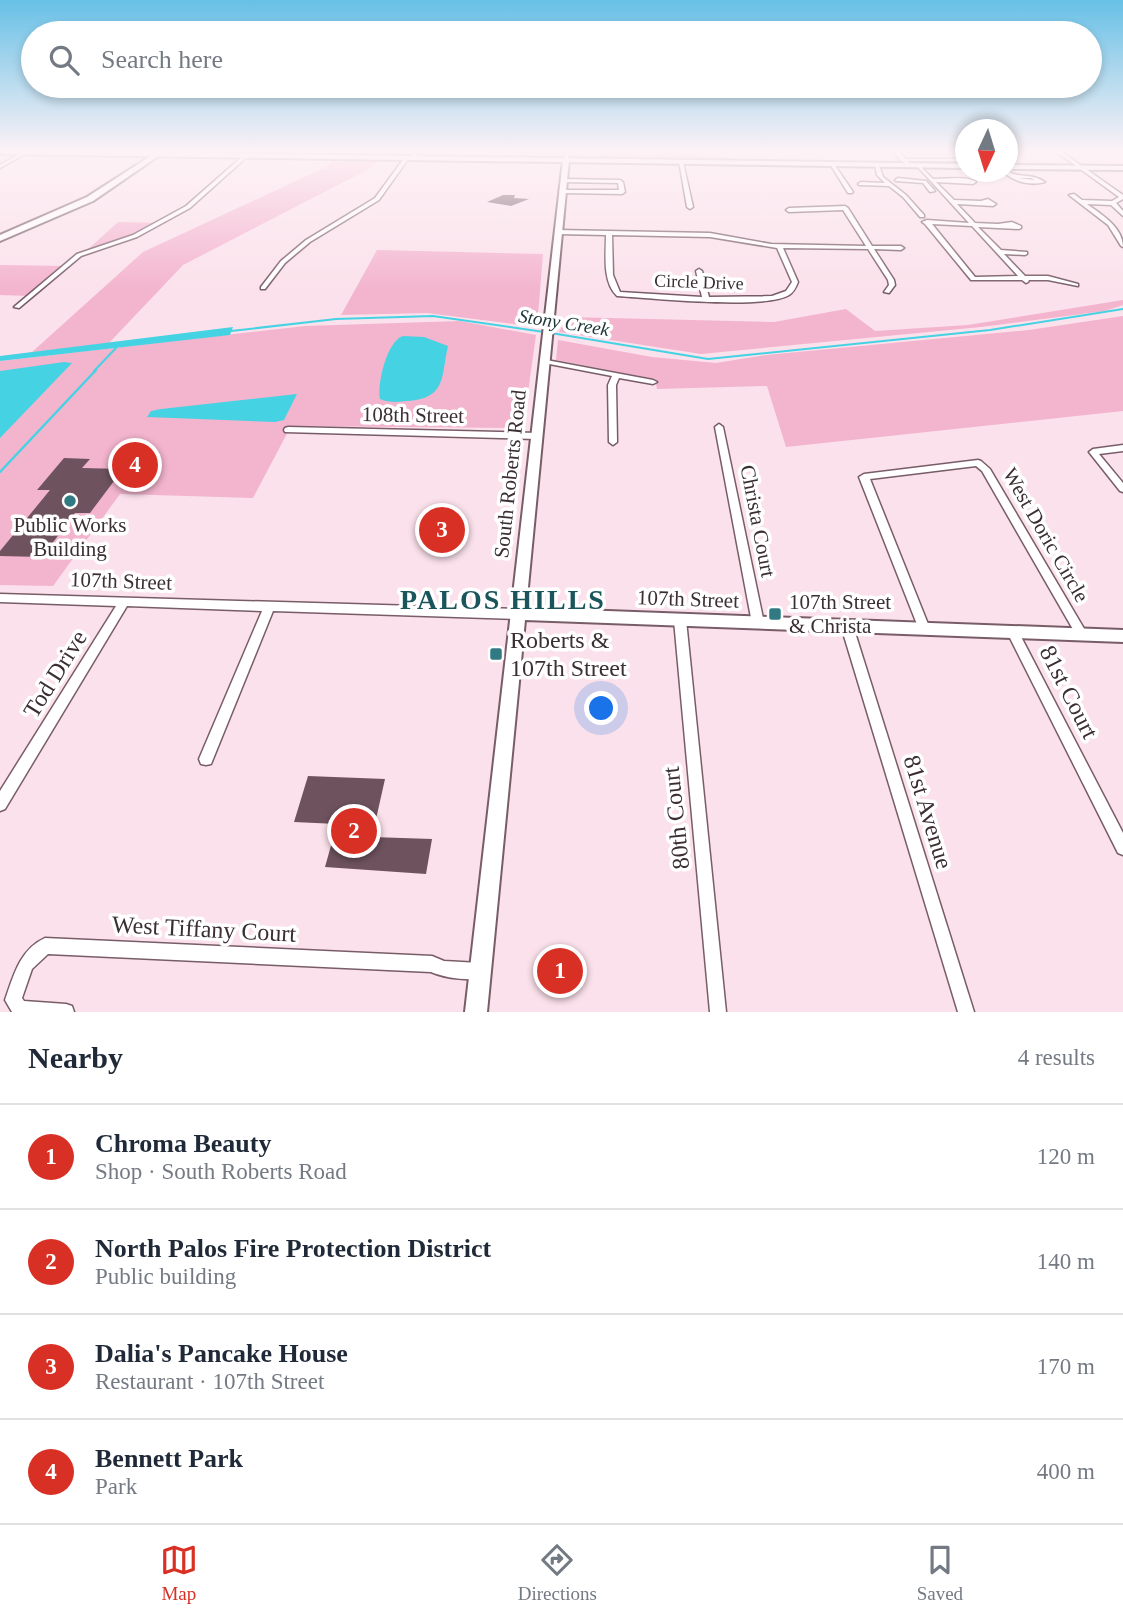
<!DOCTYPE html>
<meta charset="utf-8">
<style>
body{margin:0;font-family:"Times New Roman",serif;background:#f2f2f3;color:#1f2937}
.compass{position:absolute;left:955px;top:119px;width:63px;height:63px;border-radius:50%;background:#fff;box-shadow:0 4px 10px #0003;rotate:184deg}
.you{position:absolute;left:602px;top:709px;width:24px;height:24px;margin:-18px;border:5px solid #fff;border-radius:50%;background:#1a73e8;box-shadow:0 0 0 10px #1a73e833}
.badge{display:grid;place-items:center;width:46px;height:46px;border-radius:50%;background:#d93025;color:#fff;font-size:23px;font-weight:700}
.pin{position:absolute;translate:-50% -50%;border:4px solid #fff;box-shadow:0 2px 7px #0006}
.list{margin:0;padding:0;list-style:none}
h2{display:flex;justify-content:space-between;align-items:center;height:91px;margin:0;padding:0 28px;font-size:30px}
h2 small{font-size:23px;font-weight:400;color:#747a83}
.list li{display:grid;grid-template-columns:46px 1fr auto;gap:21px;align-items:center;box-sizing:border-box;height:105px;padding:0 28px;border-top:2px solid #e0e1e3}
.list b{display:block;font-size:26px;white-space:nowrap}
.list p{margin:0;font-size:23px;white-space:nowrap;color:#747a83}
.list em{font-size:23px;font-style:normal;color:#747a83}
.icon{flex:none;width:38px;height:38px;fill:none;stroke:currentColor;stroke-width:2;stroke-linecap:round;stroke-linejoin:round}
.map{position:relative;flex:none;width:1123px;height:1012px;overflow:hidden}
.search{position:absolute;background:#fff;box-shadow:0 4px 10px #0003;left:21px;right:21px;top:21px;height:77px;display:flex;align-items:center;gap:18px;box-sizing:border-box;padding:0 24px;border-radius:38px;color:#747a83;font-size:26px}
.sheet{height:511px;background:#fff}
nav{display:flex;justify-content:space-around;align-items:center;box-sizing:border-box;height:98px;border-top:2px solid #e0e1e3;background:#fff;font-size:19px;color:#747a83}
nav a{display:grid;justify-items:center;gap:4px}
nav .on{color:#d93025}
.map>svg:first-child{display:block}
</style>
<div class="map">
<svg width="1123" height="1012" viewBox="0 0 1123 1012">
<rect width="100%" height="100%" fill="#fbe1eb"/>
<g fill="#f3b4ce">
<polygon points="599,150 653,150 739,159 599,157"/>
<polygon points="332,160 377,160 371,168 183,265 109,343 31,353 143,252 328,166"/>
<polygon points="118,222 161,223 135,236 85,252"/>
<polygon points="377,250 543,254 537,327 427,313 341,315"/>
<polygon points="0,265 65,266 30,296 0,295"/>
<polygon points="1123,300 1123,305 1105,311 981,327 701,354 559,332 567,317 774,322 846,309 875,331 968,325"/>
<polygon points="1123,316 1123,411 786,447 767,386 657,389 655,379 556,360 558,340 652,357 716,363 766,355 1029,330"/>
<polygon points="460,321 536,335 523,428 291,426 253,498 120,494 53,586 0,585 0,361 305,326"/>
</g>
<g fill="#45d3e4">
<polygon points="233,327 230,335 0,361 0,356"/>
<path d="M403 336 424 337 448 346C441 376 447 398 408 401 398 402 390 403 380 399 377 383 387 341 403 336Z"/>
<polygon points="64,362 72,363 0,438 0,371"/>
<polygon points="297,394 284,420 275,422 147,417 151,411 161,409"/>
</g>
<g fill="none" stroke-linecap="round" stroke-linejoin="round">
<g stroke="#45d3e4" stroke-width="2">
<polyline points="231,331 336,319 433,316 544,332"/>
<polyline points="551,333 708,359 990,330 1123,309"/>
<polyline points="94,371 116,348"/>
</g>
<polyline stroke="#45d3e4" stroke-width="2.5" points="0,472 96,370"/>
</g>
<g fill="#6e535e">
<polygon points="503,195 515,195 514,198 529,199 511,206 487,202"/>
<polygon points="64,458 90,459 82,468 123,469 90,513 75,513 42,557 0,556 0,551 50,490 37,490"/>
<polygon points="308,776 385,779 372,837 432,839 426,874 325,867 337,824 294,822"/>
</g>
<g fill="none" stroke-linecap="round" stroke-linejoin="round">
<defs>
<g id="minor">
<polygon points="415,150 419,150 415,159 411,159"/>
<polygon points="565,150 569,150 568,160 566,161 564,160"/>
<polygon points="893,150 897,150 906,159 965,159 965,161 908,161 909,163 907,164 901,161"/>
<path d="M1054 150H1059L1123 195V199L1116 203 1123 211V216L1111 205 1087 204C1101 214 1123 227 1123 247L1121 246 1108 225 1069 195 1074 194 1082 200 1112 201 1119 197Z"/>
<polygon points="23,152 27,153 0,168 0,165"/>
<polygon points="244,155 248,156 190,208 137,237 81,256 19,308 14,307 77,254 133,235 186,206"/>
<polygon points="405,157 409,158 379,200 310,242 285,263 265,289 261,289 261,287 281,261 306,240 375,198"/>
<polygon points="679,161 683,162 693,207 690,209 687,207"/>
<polygon points="830,164 834,164 853,192 852,193 848,193"/>
<polygon points="875,164 879,165 883,177 906,195 924,215 924,217 920,217 903,197 889,186 859,185 858,184 861,182 885,183 877,175"/>
<path d="M919 165 933 179C947 179 963 176 975 181L976 182 973 184 936 182 954 200 981 201 988 199 996 204 993 206 957 204 975 223 998 224 1012 222 1021 226V228L1019 229 978 227 1001 250 1027 252V254L1025 255 1004 254 1025 276H1048L1078 284V286L1048 280H1029L1028 282 1026 283 1022 280H971L925 224 922 222 927 220 969 223 917 166ZM932 224 972 226 1018 276 975 277Z"/>
<path d="M1007 171C1019 179 1030 172 1045 182 1030 186 1015 182 1003 172ZM1018 178H1031L1035 180Z"/>
<polygon points="898,178 926,181 935,191 930,192 923,183 896,181 895,180"/>
<polygon points="564,179 620,180 623,182 625,192 622,194 562,193 559,191 560,190 619,190 618,183 562,182 561,181"/>
<path d="M845 206 848 208 872 246H901L904 248 901 250 874 249 894 280 895 285 889 293 884 292 889 285 888 280 868 249 783 248 798 282C796 287 794 292 789 295 765 310 650 298 617 296 602 282 606 254 606 235L558 234 555 232 558 230 710 233 771 244 866 246 843 210 789 212 786 210 789 208ZM612 235 710 237 777 248 792 282 786 291 772 296 709 297 702 271 699 269 696 271 702 297 620 292 613 275Z"/>
<polygon points="541,359 653,380 657,382 653,384 619,378 616,385 617,442 613,445 609,442 608,385 612,376 544,363 541,363"/>
<polygon points="719,424 723,427 764,623 762,626 758,628 754,626 752,623 715,427"/>
<polygon points="288,427 537,433 541,436 537,439 285,432 284,430 285,428"/>
<polygon points="1123,445 1123,451 1099,454 1123,483 1123,492 1120,491 1089,452 1093,449"/>
<polygon points="978,460 981,461 990,469 1086,632 1088,635 1086,638 1082,640 1078,638 982,471 976,466 870,479 930,629 928,632 924,634 920,632 859,477 864,474"/>
<polygon points="0,594 519,609 523,611 525,614 523,617 519,619 273,611 211,764 206,765 201,764 199,759 262,611 127,606 5,809 0,811 0,791 116,606 0,602"/>
<polygon points="680,615 684,617 686,620 726,1012 710,1012 674,620 676,617"/>
<polygon points="847,621 851,623 853,626 974,1012 958,1012 841,626 843,623"/>
<polygon points="1013,627 1017,629 1123,833 1123,855 1118,853 1007,632 1009,629"/>
<path d="M45 938 432 956 444 961 480 963 486 965 488 971 486 977C472 982 445 978 431 972L48 954 32 969 22 998 24 1001 66 1004 72 1006 74 1012H12L5 1000C13 977 20 949 45 938Z"/>
</g>
<polygon id="tertiary" points="566,158 569,160 526,608 1123,630 1123,642 525,620 487,1012 465,1012 563,160"/>
<g id="secondary">
<polygon points="0,150 965,164 965,168 0,154"/>
<polygon points="1007,165 1123,166 1123,170 1007,169"/>
</g>
<polygon id="primary" points="160,150 167,150 93,201 0,241 0,235 87,197"/>
</defs>
<use href="#minor" stroke="#785d68" stroke-width="3"/>
<use href="#tertiary" stroke="#785d68" stroke-width="4"/>
<use href="#secondary" stroke="#785d68" stroke-width="4"/>
<use href="#primary" stroke="#785d68" stroke-width="4"/>
<use href="#minor" fill="#fff" fill-rule="evenodd"/>
<use href="#tertiary" fill="#fff" fill-rule="evenodd"/>
<use href="#secondary" fill="#fff" fill-rule="evenodd"/>
<use href="#primary" fill="#fff" fill-rule="evenodd"/>
</g>
<linearGradient id="sky" x2="0" y2="1"><stop stop-color="#67c0e6"/><stop offset="0.52" stop-color="#fdf2f6"/><stop offset="1" stop-color="#fdf2f6" stop-opacity="0"/></linearGradient>
<rect width="1123" height="291" fill="url(#sky)"/>
<g fill="#327a83" stroke="#fff" stroke-width="2.5">
<circle cx="70" cy="501" r="7"/>
<rect x="768" y="607" width="14" height="14" rx="3.5"/>
<rect x="489" y="647" width="14" height="14" rx="3.5"/>
</g>
<g text-anchor="middle" stroke-width="7" stroke-linejoin="round" paint-order="stroke">
<g font-size="18" fill="#3b2f34" stroke="#fff">
<text transform="translate(699 282) rotate(2)" y="6">Circle Drive</text>
</g>
<g font-size="19" font-style="italic" fill="#1c3336" stroke="#fff">
<text transform="translate(564 322) rotate(9)" y="7">Stony Creek</text>
</g>
<g font-size="21" fill="#3b2f34" stroke="#fff">
<text transform="translate(413 415) rotate(1)" y="7">108th Street</text>
<text transform="translate(510 474) rotate(-84)" y="7">South Roberts Road</text>
<text transform="translate(758 521) rotate(79)" y="7">Christa Court</text>
<text transform="translate(1046 535) rotate(60)" y="7">West Doric Circle</text>
<text transform="translate(121 581) rotate(2)" y="7">107th Street</text>
<text transform="translate(688 599) rotate(2)" y="7">107th Street</text>
</g>
<g font-size="21" fill="#3b2f34" stroke="#fff">
<text x="70" y="532">Public Works<tspan x="70" dy="24">Building</tspan></text>
<text x="789" y="609" text-anchor="start">107th Street<tspan x="789" dy="24">&amp; Christa</tspan></text>
</g>
<g font-size="24" fill="#3b2f34" stroke="#fff" text-anchor="start">
<text x="510" y="648">Roberts &amp;<tspan x="510" dy="28">107th Street</tspan></text>
</g>
<g font-size="24" fill="#3b2f34" stroke="#fff">
<text transform="translate(55 674) rotate(-58)" y="8">Tod Drive</text>
<text transform="translate(1069 692) rotate(63)" y="8">81st Court</text>
<text transform="translate(928 812) rotate(73)" y="8">81st Avenue</text>
<text transform="translate(676 818) rotate(-96)" y="8">80th Court</text>
<text transform="translate(204 929) rotate(3)" y="8">West Tiffany Court</text>
</g>
<g font-size="28" font-weight="bold" letter-spacing="2" fill="#1a555c" stroke="#fff">
<text x="503" y="609">PALOS HILLS</text>
</g>
</g>
</svg>
<svg class="compass" viewBox="-18 -18 36 36"><path d="M0-13l5 13h-10z" fill="#e53935"/><path d="M0 13l5-13h-10z" fill="#747a83"/></svg>
<div class="you"></div>
<div class="pin badge" style="left:560px;top:971px">1</div>
<div class="pin badge" style="left:354px;top:831px">2</div>
<div class="pin badge" style="left:442px;top:530px">3</div>
<div class="pin badge" style="left:135px;top:465px">4</div>
<div class="search"><svg class="icon" aria-label="search" viewBox="0 0 24 24"><circle cx="10" cy="10" r="6"/><path d="M15 15l6 6"/></svg>Search here</div>
</div>
<section class="sheet">
<h2>Nearby<small>4 results</small></h2>
<ul class="list">
<li><span class="badge">1</span><div><b>Chroma Beauty</b><p>Shop · South Roberts Road</p></div><em>120 m</em></li>
<li><span class="badge">2</span><div><b>North Palos Fire Protection District</b><p>Public building</p></div><em>140 m</em></li>
<li><span class="badge">3</span><div><b>Dalia's Pancake House</b><p>Restaurant · 107th Street</p></div><em>170 m</em></li>
<li><span class="badge">4</span><div><b>Bennett Park</b><p>Park</p></div><em>400 m</em></li>
</ul>
</section>
<nav>
<a class="on"><svg class="icon" aria-label="map" viewBox="0 0 24 24"><path d="M3 6l6-2 6 2 6-2v14l-6 2-6-2-6 2zM9 4v14M15 6v14"/></svg>Map</a>
<a><svg class="icon" aria-label="directions" viewBox="0 0 24 24"><path d="M12 3l9 9-9 9-9-9zM9 14v-3h6M13 9l2 2-2 2"/></svg>Directions</a>
<a><svg class="icon" aria-label="saved" viewBox="0 0 24 24"><path d="M7 4h10v16l-5-4-5 4z"/></svg>Saved</a>
</nav>
